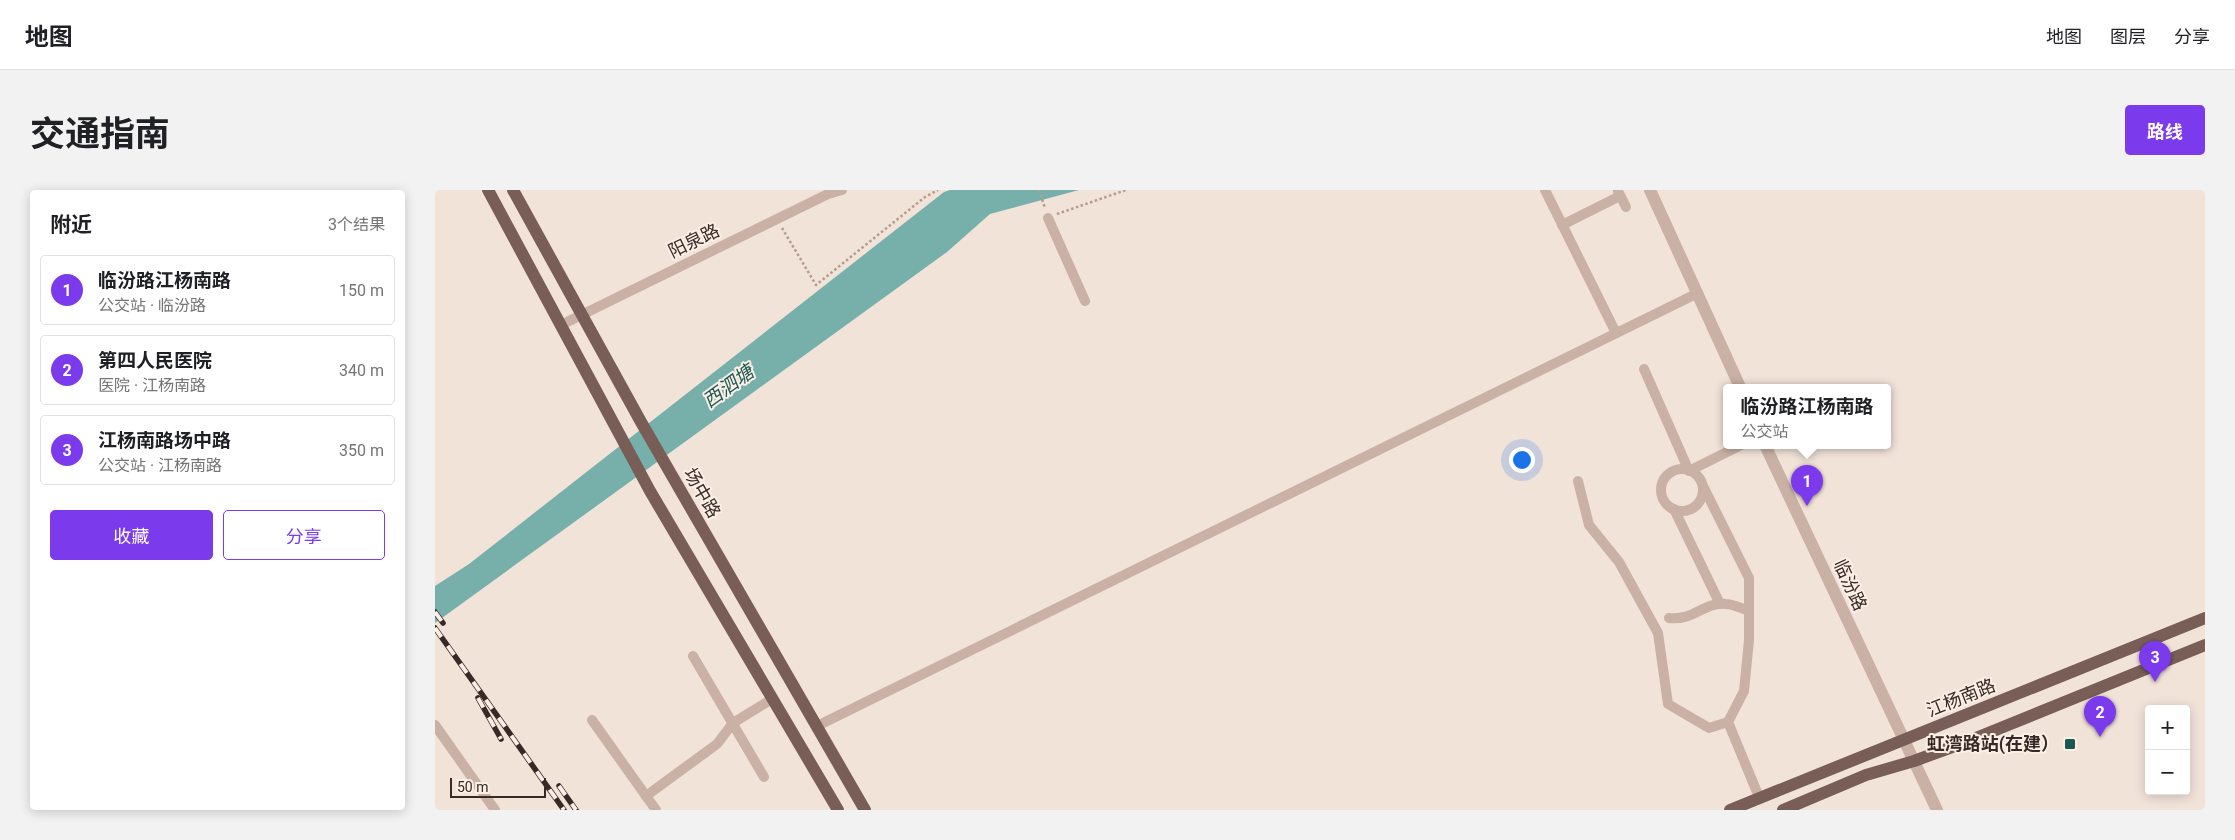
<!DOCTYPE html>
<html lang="zh">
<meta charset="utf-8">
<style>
body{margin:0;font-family:Roboto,"Noto Sans SC",sans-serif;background:#f2f2f2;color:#202124}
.controls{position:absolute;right:15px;bottom:15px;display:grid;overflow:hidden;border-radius:5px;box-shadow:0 2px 12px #0003}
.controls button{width:45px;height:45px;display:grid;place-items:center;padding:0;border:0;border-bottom:1px solid #e0e0e0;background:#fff;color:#202124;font:25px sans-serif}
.scale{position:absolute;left:15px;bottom:12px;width:96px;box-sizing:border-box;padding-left:5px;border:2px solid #362926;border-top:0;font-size:14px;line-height:18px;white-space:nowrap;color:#362926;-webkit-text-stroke:4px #faeee5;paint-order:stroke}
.you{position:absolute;left:1086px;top:269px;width:18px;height:18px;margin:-12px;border:4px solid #fff;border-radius:50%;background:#1a73e8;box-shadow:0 0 0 8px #1a73e833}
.badge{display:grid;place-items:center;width:32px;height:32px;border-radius:50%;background:#7c3aed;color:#fff;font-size:16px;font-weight:700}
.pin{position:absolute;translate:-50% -41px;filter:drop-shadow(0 1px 2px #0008)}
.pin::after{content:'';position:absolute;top:26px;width:18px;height:15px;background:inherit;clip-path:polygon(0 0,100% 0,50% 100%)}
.popup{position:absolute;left:1288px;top:194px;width:168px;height:65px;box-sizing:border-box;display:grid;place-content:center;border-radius:5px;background:#fff;filter:drop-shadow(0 1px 4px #0005);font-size:16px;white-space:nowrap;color:#757577}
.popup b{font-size:19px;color:#202124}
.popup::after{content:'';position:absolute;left:50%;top:100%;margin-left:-10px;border:10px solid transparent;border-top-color:#fff}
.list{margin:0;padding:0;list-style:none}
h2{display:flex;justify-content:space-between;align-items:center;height:65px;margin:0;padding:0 20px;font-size:21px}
h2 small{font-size:16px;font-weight:400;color:#757577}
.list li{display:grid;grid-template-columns:32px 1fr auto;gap:15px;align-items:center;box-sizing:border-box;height:70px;margin:0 10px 10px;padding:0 10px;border:1px solid #e0e0e0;border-radius:5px}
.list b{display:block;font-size:19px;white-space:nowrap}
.list p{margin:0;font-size:16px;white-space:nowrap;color:#757577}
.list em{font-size:16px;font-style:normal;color:#757577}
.actions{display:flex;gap:10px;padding:15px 20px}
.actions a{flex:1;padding:11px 0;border:1px solid #7c3aed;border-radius:5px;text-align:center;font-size:18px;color:#7c3aed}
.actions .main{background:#7c3aed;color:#fff}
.map{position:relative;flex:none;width:1770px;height:620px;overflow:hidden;border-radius:5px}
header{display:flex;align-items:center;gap:30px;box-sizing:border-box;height:70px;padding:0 25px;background:#fff;border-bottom:1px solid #e0e0e0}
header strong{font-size:24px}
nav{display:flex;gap:28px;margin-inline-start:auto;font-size:18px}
.intro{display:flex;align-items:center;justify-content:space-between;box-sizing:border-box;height:120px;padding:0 30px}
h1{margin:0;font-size:35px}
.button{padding:12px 22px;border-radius:5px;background:#7c3aed;color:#fff;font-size:18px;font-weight:700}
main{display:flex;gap:30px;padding:0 30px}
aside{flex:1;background:#fff;border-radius:5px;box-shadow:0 2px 12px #0003}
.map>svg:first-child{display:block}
</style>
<header>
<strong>地图</strong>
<nav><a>地图</a><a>图层</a><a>分享</a></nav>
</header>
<div class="intro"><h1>交通指南</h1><a class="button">路线</a></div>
<main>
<aside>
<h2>附近<small>3个结果</small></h2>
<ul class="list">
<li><span class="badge">1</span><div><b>临汾路江杨南路</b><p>公交站 · 临汾路</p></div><em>150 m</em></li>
<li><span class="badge">2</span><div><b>第四人民医院</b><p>医院 · 江杨南路</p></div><em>340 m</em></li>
<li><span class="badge">3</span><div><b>江杨南路场中路</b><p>公交站 · 江杨南路</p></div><em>350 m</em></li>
</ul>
<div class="actions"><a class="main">收藏</a><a>分享</a></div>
</aside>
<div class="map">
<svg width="1770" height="620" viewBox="0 0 1770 620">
<rect width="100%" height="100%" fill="#f2e3d9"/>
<polygon fill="#77b0aa" points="515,0 644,0 555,24 512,62 0,433 0,396 34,374 509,2"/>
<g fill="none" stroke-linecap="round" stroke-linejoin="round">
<g stroke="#b69b8f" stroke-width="2.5" stroke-dasharray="2.5 2.5" stroke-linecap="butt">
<polyline points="604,0 610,18"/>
<polyline points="622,24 691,0"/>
<polyline points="347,38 381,95 490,7 503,0"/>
</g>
<g stroke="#cab1a5" stroke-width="10">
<polyline points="1110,0 1181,143"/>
<polyline points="1183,1 1191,17"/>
<polyline points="613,28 650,111"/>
<polyline points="1127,35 1185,6"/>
<polyline points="126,135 393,4 407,0"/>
<polyline points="1209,179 1254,281 1306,255"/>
<circle cx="1247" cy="300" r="21"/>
<polyline points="1143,291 1154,335 1184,372 1223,443 1233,514 1274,538 1293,532 1309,501 1314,450 1314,388 1268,296"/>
<polyline points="1239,319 1285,414"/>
<path d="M1234 428C1259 431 1268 412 1291 414 1299 414 1307 419 1314 421"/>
<polyline points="258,466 329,587"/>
<polyline points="157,530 221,620"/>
<polyline points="1293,532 1324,607"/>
<polyline points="0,535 60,620"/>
<polyline points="382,536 1263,103"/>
<polyline points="211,606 282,554 298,533 337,509"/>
</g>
<g stroke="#cab1a5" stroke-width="12">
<polyline points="1215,0 1305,197"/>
<polyline points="1330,255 1502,620"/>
</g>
<g stroke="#785e57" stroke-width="12">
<polyline points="53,0 215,301 403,620"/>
<polyline points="78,0 206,232 430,620"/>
<polyline points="1295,620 1770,428"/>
<polyline points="1348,620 1431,585 1479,571 1531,552 1770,455"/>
</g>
<defs>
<g id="rail">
<polyline points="0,422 8,433"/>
<polyline points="0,438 129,620"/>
<polyline points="43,508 66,549"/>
<polyline points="124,596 141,620"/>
</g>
</defs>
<use href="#rail" stroke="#362926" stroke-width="5.5"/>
<use href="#rail" stroke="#faeee5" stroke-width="4" stroke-dasharray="11" stroke-linecap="butt"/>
</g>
<rect fill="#1b5854" stroke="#faeee5" stroke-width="2" x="1629" y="548" width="12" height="12" rx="2.5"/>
<g text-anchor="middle" stroke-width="4" stroke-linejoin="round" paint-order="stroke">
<g font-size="18" fill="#362926" stroke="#faeee5">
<text transform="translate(259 51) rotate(-26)" y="6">阳泉路</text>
<text transform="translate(267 303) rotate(60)" y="6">场中路</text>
<text transform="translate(1415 395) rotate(65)" y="6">临汾路</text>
<text transform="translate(1526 508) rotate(-22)" y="6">江杨南路</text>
</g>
<g font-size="18" font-weight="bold" fill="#362926" stroke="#faeee5" text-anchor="end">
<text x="1624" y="560">虹湾路站(在建）</text>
</g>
<g font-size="19" font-style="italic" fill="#1b5854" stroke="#faeee5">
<text transform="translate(293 196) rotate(-36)" y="7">西泗塘</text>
</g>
</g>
</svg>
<div class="controls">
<button>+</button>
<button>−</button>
</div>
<div class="scale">50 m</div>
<div class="you"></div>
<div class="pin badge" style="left:1372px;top:316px">1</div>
<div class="popup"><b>临汾路江杨南路</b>公交站</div>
<div class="pin badge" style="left:1665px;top:547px">2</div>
<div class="pin badge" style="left:1720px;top:492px">3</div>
</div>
</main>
